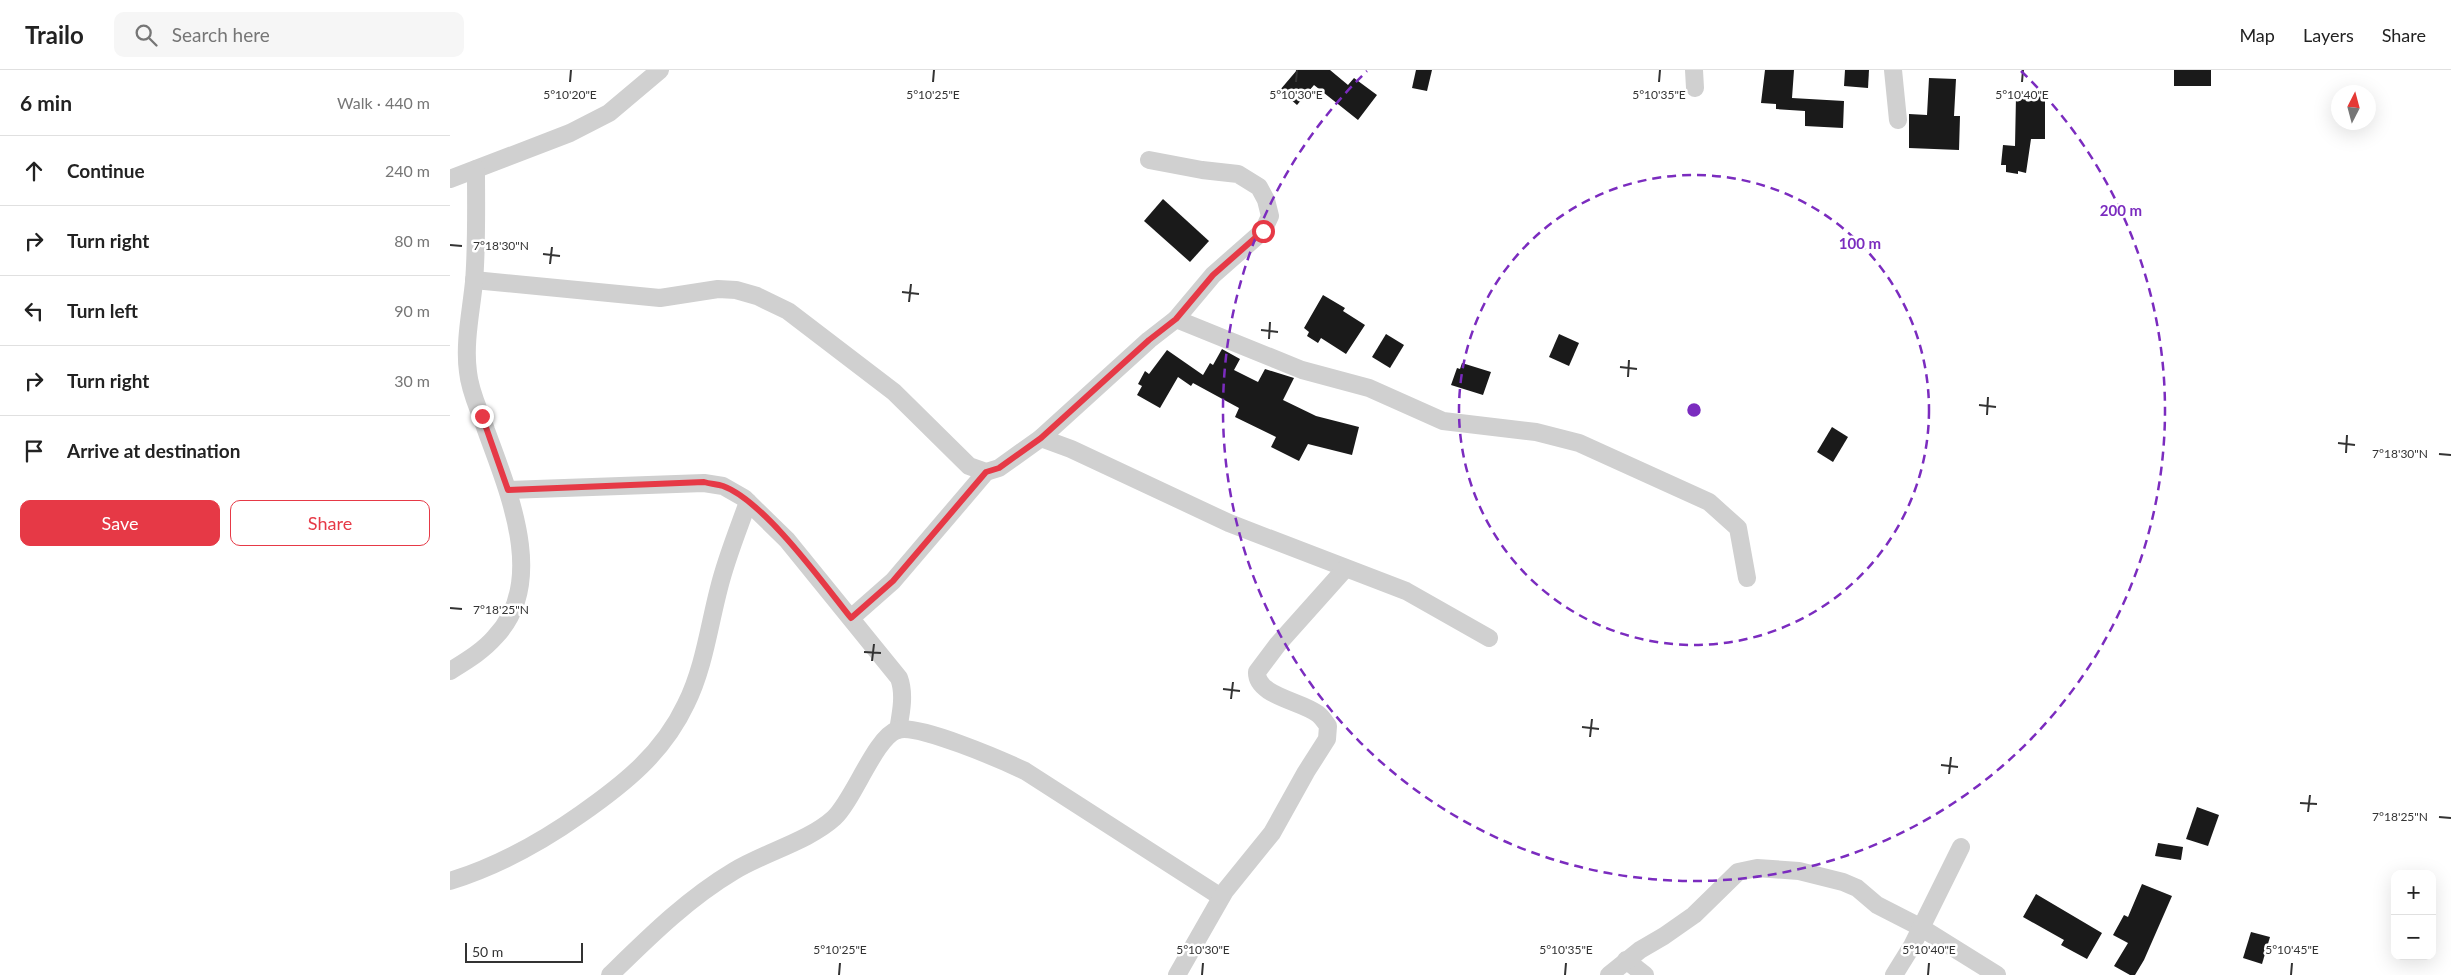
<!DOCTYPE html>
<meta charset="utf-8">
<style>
body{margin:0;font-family:Lato,sans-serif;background:#f6f6f6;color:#222}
.controls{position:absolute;right:15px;bottom:15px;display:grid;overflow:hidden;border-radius:10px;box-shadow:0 5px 20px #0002}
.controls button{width:45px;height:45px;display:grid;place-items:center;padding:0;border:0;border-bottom:1px solid #e0e0e0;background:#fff;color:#222;font:25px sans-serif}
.compass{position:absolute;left:1881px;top:15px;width:45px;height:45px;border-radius:50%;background:#fff;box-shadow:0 5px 20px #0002;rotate:6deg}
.scale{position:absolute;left:15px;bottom:12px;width:118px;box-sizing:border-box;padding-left:5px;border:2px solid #333;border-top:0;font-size:14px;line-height:18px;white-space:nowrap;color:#333;-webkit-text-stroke:4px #fff;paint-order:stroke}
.stop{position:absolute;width:15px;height:15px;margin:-11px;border:4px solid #e63946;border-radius:50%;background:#fff}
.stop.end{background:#e63946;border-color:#fff;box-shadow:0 1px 5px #0008}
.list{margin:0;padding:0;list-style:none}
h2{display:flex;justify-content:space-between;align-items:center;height:65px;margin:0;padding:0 20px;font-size:21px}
h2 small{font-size:16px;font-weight:400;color:#767676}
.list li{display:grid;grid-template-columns:32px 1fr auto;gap:15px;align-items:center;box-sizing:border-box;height:70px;padding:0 20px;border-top:1px solid #e0e0e0}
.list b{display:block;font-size:19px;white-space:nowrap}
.list em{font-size:16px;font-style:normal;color:#767676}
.actions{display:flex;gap:10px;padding:15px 20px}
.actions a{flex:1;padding:11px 0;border:1px solid #e63946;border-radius:10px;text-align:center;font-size:18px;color:#e63946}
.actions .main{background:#e63946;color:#fff}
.icon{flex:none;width:28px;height:28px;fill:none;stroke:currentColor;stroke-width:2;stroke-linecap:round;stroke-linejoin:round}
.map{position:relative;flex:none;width:2001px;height:905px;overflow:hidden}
header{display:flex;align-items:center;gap:30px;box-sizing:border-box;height:70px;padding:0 25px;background:#fff;border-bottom:1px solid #e0e0e0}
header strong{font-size:24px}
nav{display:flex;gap:28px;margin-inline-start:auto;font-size:18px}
.search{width:350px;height:45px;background:#f6f6f6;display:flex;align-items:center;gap:12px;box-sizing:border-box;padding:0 18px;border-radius:10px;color:#767676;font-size:19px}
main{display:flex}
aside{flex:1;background:#fff}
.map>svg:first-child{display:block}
</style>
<header>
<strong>Trailo</strong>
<div class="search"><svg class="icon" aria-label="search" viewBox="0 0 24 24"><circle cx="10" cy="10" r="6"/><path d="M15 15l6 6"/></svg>Search here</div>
<nav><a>Map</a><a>Layers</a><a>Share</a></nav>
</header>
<main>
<aside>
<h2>6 min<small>Walk · 440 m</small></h2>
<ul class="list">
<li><svg class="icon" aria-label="ahead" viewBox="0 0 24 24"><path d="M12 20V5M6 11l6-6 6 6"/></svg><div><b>Continue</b></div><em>240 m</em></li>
<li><svg class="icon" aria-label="right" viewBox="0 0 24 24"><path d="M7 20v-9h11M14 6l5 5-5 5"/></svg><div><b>Turn right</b></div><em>80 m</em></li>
<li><svg class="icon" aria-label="left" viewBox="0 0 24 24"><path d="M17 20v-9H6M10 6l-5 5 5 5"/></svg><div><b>Turn left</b></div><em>90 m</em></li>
<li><svg class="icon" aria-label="right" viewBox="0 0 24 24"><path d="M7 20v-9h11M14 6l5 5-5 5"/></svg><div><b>Turn right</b></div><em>30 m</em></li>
<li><svg class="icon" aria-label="arrive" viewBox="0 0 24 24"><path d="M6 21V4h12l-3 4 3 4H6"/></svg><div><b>Arrive at destination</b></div></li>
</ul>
<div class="actions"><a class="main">Save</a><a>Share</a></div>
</aside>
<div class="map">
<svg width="2001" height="905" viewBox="0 0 2001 905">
<rect width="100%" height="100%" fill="#fff"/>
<g fill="#1a1a1a">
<polygon points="847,0 880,0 898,15 904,8 927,25 908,50 864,15 847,35 830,20"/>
<polygon points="966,0 982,0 977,21 962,18"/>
<polygon points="1315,0 1344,0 1342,28 1394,31 1393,58 1355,56 1355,41 1326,39 1326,34 1311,33"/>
<polygon points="1395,0 1419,0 1418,18 1394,16"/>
<rect x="1724" y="0" width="37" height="16"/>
<polygon points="1479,8 1506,9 1504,46 1510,46 1509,80 1459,78 1459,44 1477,45"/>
<polygon points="1566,26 1595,26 1595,69 1581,69 1576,103 1568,101 1568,104 1556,102 1556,95 1551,95 1553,75 1565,76"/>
<polygon points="713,129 759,171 740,192 694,151"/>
<polygon points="873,225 895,238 893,241 915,255 896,284 871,268 868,273 857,266 859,262 854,258"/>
<polygon points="936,264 954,275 940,298 922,287"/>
<polygon points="1109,264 1129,273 1119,296 1099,287"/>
<polygon points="772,279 790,289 784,300 808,312 815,299 844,308 833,330 866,346 909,357 902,385 858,374 849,391 821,377 826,367 785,347 789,338 743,313 741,316 728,307 710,338 687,325 692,316 688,314 695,301 699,304 717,280 753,305 760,293 763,295"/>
<polygon points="1012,293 1041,302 1033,325 1001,315 1007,298 1010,299"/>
<polygon points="1382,357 1398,367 1383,392 1367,382"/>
<polygon points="1747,737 1769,745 1758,776 1736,769"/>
<polygon points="1708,773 1733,777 1731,790 1705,786"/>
<polygon points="1692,814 1722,826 1694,890 1685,905 1680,905 1664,896 1678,873 1663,865 1674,845 1678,847"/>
<polygon points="1586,824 1652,863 1637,889 1611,875 1614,870 1573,847"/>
<polygon points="1801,862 1820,867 1812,894 1793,888"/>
</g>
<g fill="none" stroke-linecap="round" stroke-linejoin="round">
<g stroke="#d0d0d0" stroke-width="18">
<polyline points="1244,0 1245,18"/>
<polyline points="1443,0 1448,50"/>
<polyline points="0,109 120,63 159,43 210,0"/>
<polyline points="24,210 210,228 268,219 286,220 307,226 338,241 444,322 519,396 536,402 549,398 591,368 699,270 726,249 763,205 813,161 820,146 816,130 809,117 788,104 752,100 699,90"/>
<polyline points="726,249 852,300 919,318 993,351 1086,362 1129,373 1259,432 1288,458 1297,508"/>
<polyline points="591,368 621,379 779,453 956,521 1039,568"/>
<path d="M58 420 254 413 273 416 294 428 337 470 449 608C455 624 451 643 448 660"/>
<polyline points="401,548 443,511 536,402"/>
<path d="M0 601C16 591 33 581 45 567 98 512 58 421 36 360 30 341 20 323 18 302 14 273 21 242 24 212 27 175 26 136 26 99"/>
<path d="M0 811C48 796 90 773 131 744 174 714 213 683 236 634 254 598 259 556 269 518 276 489 288 460 298 432"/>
<polyline points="1176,890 1195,905"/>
<path d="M160 905C199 867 237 829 284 801 313 783 359 771 384 748 404 729 425 668 447 660 467 653 554 691 575 701L771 827"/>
<path d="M727 905 775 821 822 763 856 702 877 669 878 656C875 652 872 647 868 644 852 631 806 626 807 602L828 574 895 499"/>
<polyline points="1159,905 1190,880 1214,866 1244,845 1288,802 1307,798 1349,801 1393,812 1407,818 1427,835 1470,857 1547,905"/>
<polyline points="1444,905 1462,876 1511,777"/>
</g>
</g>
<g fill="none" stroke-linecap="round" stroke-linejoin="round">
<path stroke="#e63946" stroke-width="6" d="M32 346 58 420 254 412C260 414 267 414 273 416 314 431 373 513 401 548L443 511 536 402 549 398 591 368 699 270 726 249 763 205 813 161"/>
</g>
<path fill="none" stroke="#333" stroke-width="2" d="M120 12 121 0M483 12 484 0M846 12 847 0M1209 12 1210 0M1572 12 1573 0M0 175 12 176M93 184 110 186M100 194 102 177M452 222 469 224M459 232 461 214M811 260 828 262M819 269 820 252M1170 297 1187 299M1178 307 1179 290M1529 335 1546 337M1537 345 1538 327M1888 373 1905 375M1896 383 1897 365M1989 384 2001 385M0 538 12 539M414 582 431 583M422 591 424 574M773 619 790 621M781 629 783 612M1132 657 1149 659M1140 667 1142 649M1491 695 1508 697M1499 704 1501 687M1850 733 1867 734M1858 742 1860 725M1989 747 2001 748M389 905 390 893M752 905 753 893M1115 905 1116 893M1478 905 1479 893M1841 905 1842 893"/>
<g fill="none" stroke="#7b2cbf" stroke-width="2.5" stroke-dasharray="9 6">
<circle cx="1244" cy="340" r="235"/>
<path d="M1571 1A471 471 0 1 1 917 1"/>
</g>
<g font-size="12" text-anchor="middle" fill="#333" stroke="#fff" stroke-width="5" stroke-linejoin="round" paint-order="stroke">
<text x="120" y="29">5°10'20"E</text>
<text x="483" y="29">5°10'25"E</text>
<text x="846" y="29">5°10'30"E</text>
<text x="1209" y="29">5°10'35"E</text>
<text x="1572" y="29">5°10'40"E</text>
<text x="51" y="180">7°18'30"N</text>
<text x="1950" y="388">7°18'30"N</text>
<text x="51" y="544">7°18'25"N</text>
<text x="1950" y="751">7°18'25"N</text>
<text x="390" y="884">5°10'25"E</text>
<text x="753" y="884">5°10'30"E</text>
<text x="1116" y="884">5°10'35"E</text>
<text x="1479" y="884">5°10'40"E</text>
<text x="1842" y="884">5°10'45"E</text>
</g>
<circle cx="1244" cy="340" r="8" fill="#7b2cbf" stroke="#fff" stroke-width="2.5"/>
<g font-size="15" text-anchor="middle" font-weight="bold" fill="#7b2cbf" stroke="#fff" stroke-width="5" stroke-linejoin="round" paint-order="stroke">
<text x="1671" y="146">200 m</text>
<text x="1410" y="179">100 m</text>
</g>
</svg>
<div class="controls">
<button>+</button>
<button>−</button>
</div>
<svg class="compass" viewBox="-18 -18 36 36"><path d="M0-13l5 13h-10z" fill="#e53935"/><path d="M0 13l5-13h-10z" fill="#767676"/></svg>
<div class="scale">50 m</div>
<div class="stop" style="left:813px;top:161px"></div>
<div class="stop end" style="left:32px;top:346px"></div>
</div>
</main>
